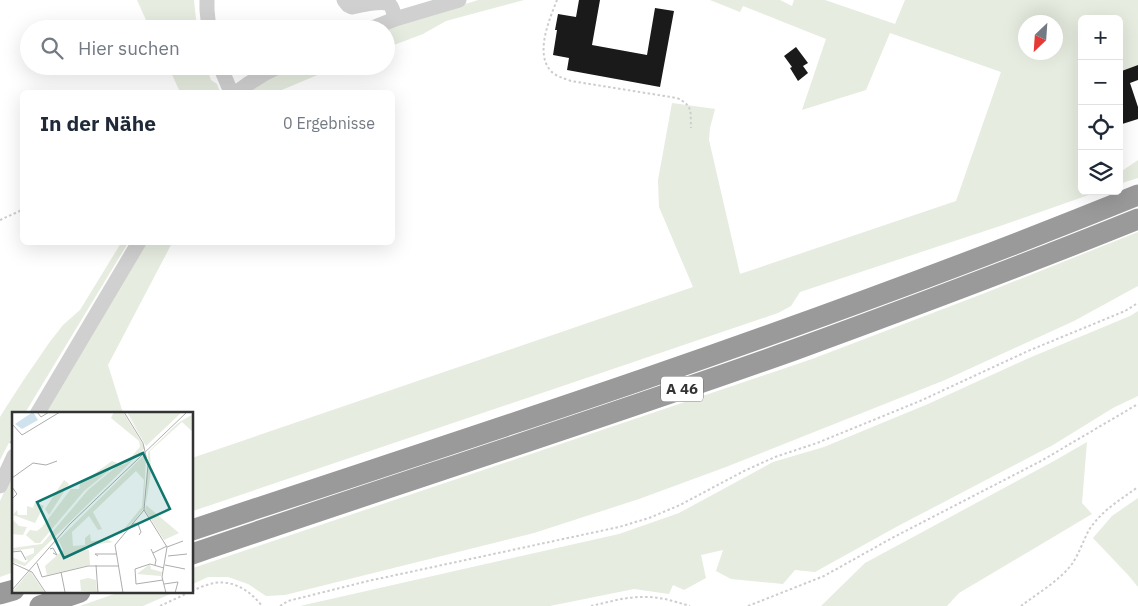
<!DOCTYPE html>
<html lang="de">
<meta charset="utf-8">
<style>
body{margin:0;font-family:"IBM Plex Sans",sans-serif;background:#f6f6f7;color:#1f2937}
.controls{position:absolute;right:15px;top:15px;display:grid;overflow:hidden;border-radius:8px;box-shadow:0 5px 20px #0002}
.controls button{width:45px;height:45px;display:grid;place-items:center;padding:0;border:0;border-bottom:1px solid #e0e1e3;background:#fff;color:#1f2937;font:25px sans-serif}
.compass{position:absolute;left:1018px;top:15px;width:45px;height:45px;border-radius:50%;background:#fff;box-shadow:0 5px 20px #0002;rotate:205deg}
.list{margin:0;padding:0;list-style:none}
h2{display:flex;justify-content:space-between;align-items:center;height:65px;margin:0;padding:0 20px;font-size:21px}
h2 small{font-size:16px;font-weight:400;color:#747a83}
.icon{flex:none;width:28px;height:28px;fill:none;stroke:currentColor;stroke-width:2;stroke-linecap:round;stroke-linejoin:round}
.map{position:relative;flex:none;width:1138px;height:606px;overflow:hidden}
.search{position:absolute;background:#fff;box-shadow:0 5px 20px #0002;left:20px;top:20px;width:375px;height:55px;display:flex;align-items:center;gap:12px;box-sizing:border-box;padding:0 18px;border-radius:28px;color:#747a83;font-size:19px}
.panel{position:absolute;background:#fff;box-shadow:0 5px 20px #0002;left:20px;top:90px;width:375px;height:155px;border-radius:8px}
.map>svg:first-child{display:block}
</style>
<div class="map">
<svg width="1138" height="606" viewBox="0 0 1138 606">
<rect width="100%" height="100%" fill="#fff"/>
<g fill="#e6ecdf" fill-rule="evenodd">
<polygon points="137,0 194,0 197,29 150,29"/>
<polygon points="478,0 524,0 446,21 423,34 386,48 386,29"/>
<path d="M710 0H780L792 6 794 0H825L895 24 905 0H1138V65L1119 72V19H1082V191H1100L1000 226 800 292 791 306 778 313 193 511 192 458 693 287 659 207 658 180 672 103 715 109 710 128 709 140 740 274 956 201 1001 72 890 33 866 90 802 110 826 39 743 6 740 12ZM1026 22H1056V52H1026Z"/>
<polygon points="168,66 206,66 211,80 217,84 220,92 180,92"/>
<polygon points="294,66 339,66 277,92 248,92 258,84"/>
<polygon points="1138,160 1138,178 1119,184 1119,173"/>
<polygon points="1138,232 1138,286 1074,321 945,380 726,467 639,499 534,533 285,595 266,596 248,584 228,577 208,577 193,584 193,568 812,359 985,293"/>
<polygon points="121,243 128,243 25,413 14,414 14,433 0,460 0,417 3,412 23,381 49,343 63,325 80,310"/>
<polygon points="145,243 172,243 108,365 123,413 42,414"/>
<polygon points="1138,311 1138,396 1113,408 1053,445 898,526 815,572 795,570 783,584 731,579 716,571 723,550 701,555 706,578 684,590 673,585 669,594 634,589 550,606 300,606 619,534 679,513 773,462 824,447 928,404 1029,358 1130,316"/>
<polygon points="1087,442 1082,503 1092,514 959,593 947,606 821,606 865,563 1054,461"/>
<polygon points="14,470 14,572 0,577 0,501"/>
<polygon points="1138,498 1138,587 1129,576 1093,538 1112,516"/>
<polygon points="120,592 175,592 143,606 80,606"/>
</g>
<g fill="#1a1a1a">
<polygon points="579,0 600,0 592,45 647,55 655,8 674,11 660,87 567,70 569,58 553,55 557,30 555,30 558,14 576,17"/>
<polygon points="796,47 808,63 803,66 808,73 798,81 790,68 792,67 784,56"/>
<polygon points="1138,65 1138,80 1130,83 1138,107 1138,119 1119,125 1119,72"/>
</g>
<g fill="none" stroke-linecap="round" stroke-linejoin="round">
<g stroke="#cdcdcd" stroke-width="2" stroke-dasharray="2.5 2.5" stroke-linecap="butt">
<path d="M557 0C550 18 535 52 550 70 555 76 563 78 571 81L677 98C694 106 690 112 691 128"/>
<polyline points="350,29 357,26"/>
<polyline points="0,220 22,210"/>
<polyline points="10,443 14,437"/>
<path d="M192 591C197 589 202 586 207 585 229 577 249 589 262 606"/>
<polyline points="160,606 190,592"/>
<polyline points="280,606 288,601 368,581 619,527 649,518 680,505 744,471 775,457 817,443 920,401 1028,351 1125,311 1138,303"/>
<path d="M591 606C609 602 628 596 647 597 662 597 676 602 690 606"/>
<polyline points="748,606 824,576 892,538 1041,461 1138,404"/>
<path d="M1021 606C1038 593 1059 581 1072 564 1079 554 1083 541 1089 530 1101 511 1120 500 1138 487"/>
</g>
<g stroke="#d0d0d0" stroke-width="15">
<polyline points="207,0 207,10 209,29"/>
<path d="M344 0 348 5 352 7C360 5 382 0 389 4 393 7 394 15 395 19"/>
<polyline points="370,29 395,19 459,0"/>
<polyline points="220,66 231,92"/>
<path d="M237 92C250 82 264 73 280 66"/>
<polyline points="37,414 139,242"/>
<polyline points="0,486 14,456"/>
</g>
<g stroke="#9a9a9a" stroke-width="21">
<path d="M192 530C344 479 496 430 647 378 812 321 976 261 1138 195"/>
<path d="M192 554C393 485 595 421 794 350 909 308 1024 265 1138 219"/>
<polyline points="0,594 14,590"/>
<polyline points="40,606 80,592"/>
</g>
</g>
<g text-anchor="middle" stroke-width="5" stroke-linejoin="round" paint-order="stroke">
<rect fill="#fff" stroke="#707070" stroke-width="1" x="661" y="376.5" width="42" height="25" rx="4"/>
<g font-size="15" font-weight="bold" fill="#333">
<text x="682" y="394">A 46</text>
</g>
</g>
<g transform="translate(12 412)">
<rect width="181" height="181" fill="#fff"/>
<path d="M102 0H111L133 36 13 154 0 150V145L13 151 16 148 13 145 22 141V136L0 139V136L30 132 76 78 105 54 113 52 128 35 127 29 99 6ZM114 0 127 20 115 0H170L134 34ZM181 2V20L170 10 138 39 139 59 134 92 136 40 166 11ZM134 41 132 96 121 110 107 123 130 95 132 68 124 59 81 100 90 117 86 118 77 104 60 120 61 134 73 133V126L78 122 79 129 96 128 101 130 73 134V138H77L78 153 35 163 33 154 51 138 47 129 40 134ZM100 49 105 51 103 54 72 79 28 131H23L14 123 18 118 25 119 30 115 59 77H67L68 72ZM52 68 57 72 37 103 33 97ZM23 90 32 94 23 111 1 103 5 98 6 103H15V94L21 96ZM134 93 167 121 152 128 133 98ZM0 107 7 114 15 115 11 123 0 122ZM138 152 139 157 150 160 149 164 125 162ZM18 159 33 181H0V180ZM76 166 84 168 85 180 53 178 69 179 68 168Z" fill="#e6ecdf"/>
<path d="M21 0 26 8 10 17 3 12Z" fill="#cfe2ee"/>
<path fill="none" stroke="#adadad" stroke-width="1" d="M25 0 29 5 37 0M0 12 10 23 48 0M0 66 21 51 34 53 45 49M0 75 5 82 0 87M132 98 155 135 150 165 154 181M120 112H126L129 120 127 123M155 135 171 129M38 137 41 136 45 143 41 141M139 137 144 148 143 153M0 140 9 139 14 148M141 141 155 134M86 144 83 142H105M156 144 175 142M0 151 20 160 34 181M25 151 30 165 76 154H107M84 153 86 181M153 153 173 157M123 157 124 172 151 168M123 157 138 152 152 156M49 160 53 180M152 172 166 170 163 181M0 178 58 112 175 0M43 181H83M111 181 103 133 132 98 136 53 131 31 112 0"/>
<path fill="#0f766e" fill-opacity="0.15" stroke="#0f766e" stroke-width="2.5" d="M131 41 158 97 52 146 25 90Z"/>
<rect width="181" height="181" fill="none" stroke="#333" stroke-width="2.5"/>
</g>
</svg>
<div class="controls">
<button>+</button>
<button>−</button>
<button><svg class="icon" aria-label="locate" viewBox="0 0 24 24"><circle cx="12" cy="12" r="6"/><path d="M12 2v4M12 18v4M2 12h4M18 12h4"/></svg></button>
<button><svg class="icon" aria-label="layers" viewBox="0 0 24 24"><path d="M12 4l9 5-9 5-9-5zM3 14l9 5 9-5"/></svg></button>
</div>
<svg class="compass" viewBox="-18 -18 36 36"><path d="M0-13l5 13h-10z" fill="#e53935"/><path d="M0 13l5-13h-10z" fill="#747a83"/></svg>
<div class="search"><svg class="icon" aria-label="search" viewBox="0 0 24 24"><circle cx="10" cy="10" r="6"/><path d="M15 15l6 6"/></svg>Hier suchen</div>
<section class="panel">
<h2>In der Nähe<small>0 Ergebnisse</small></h2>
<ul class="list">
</ul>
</section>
</div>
